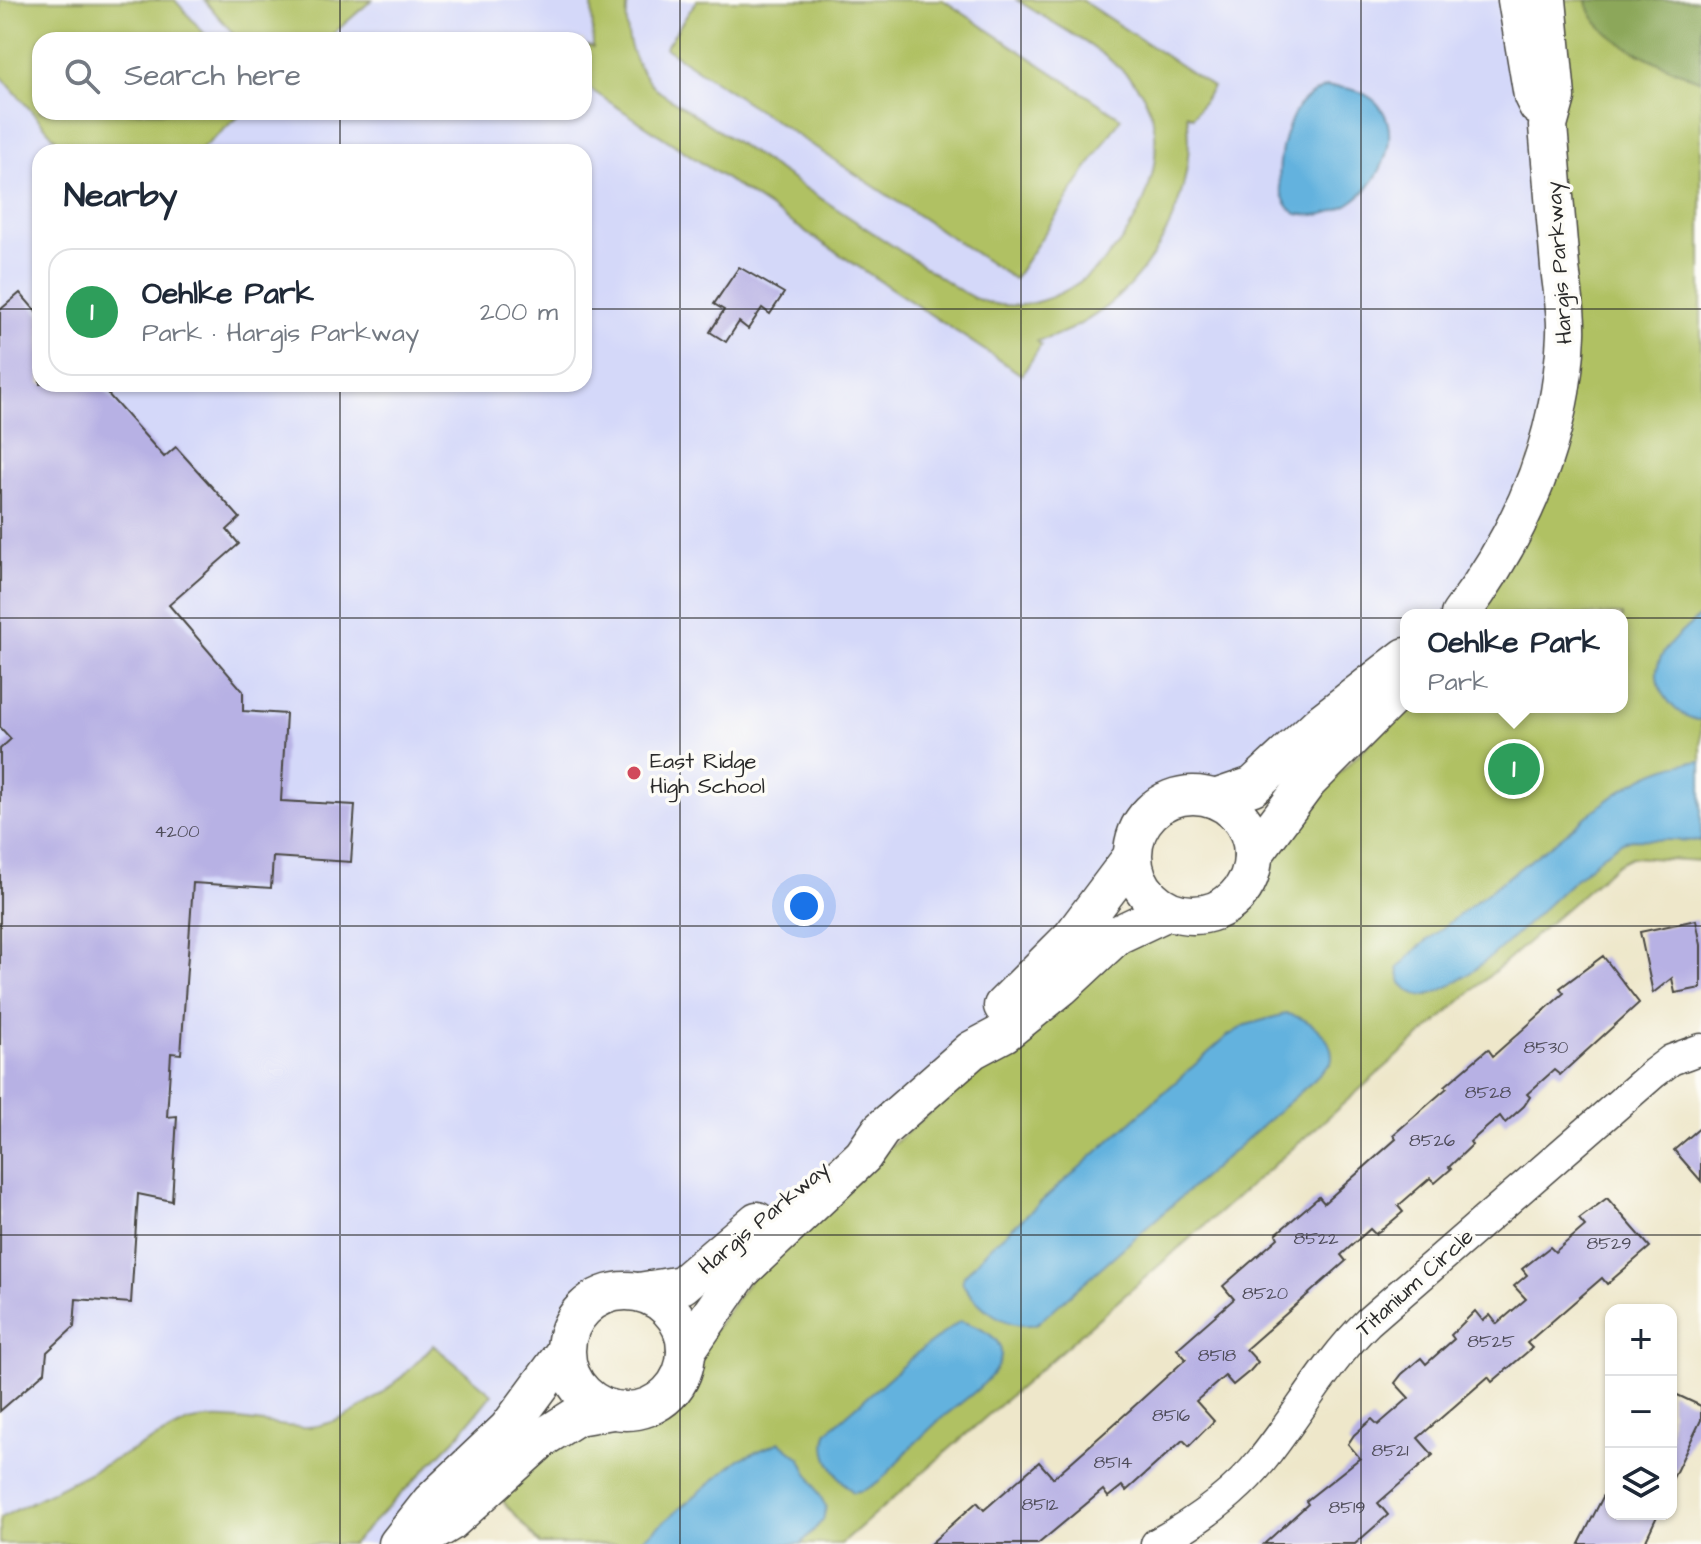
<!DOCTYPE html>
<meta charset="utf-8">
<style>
body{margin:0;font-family:"Architects Daughter",sans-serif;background:#f2f2f3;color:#1f2937}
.controls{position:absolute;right:24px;bottom:24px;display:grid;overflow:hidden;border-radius:16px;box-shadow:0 2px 6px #0004}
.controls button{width:72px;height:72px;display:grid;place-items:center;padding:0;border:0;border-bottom:2px solid #e0e1e3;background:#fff;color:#1f2937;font:40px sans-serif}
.you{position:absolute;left:804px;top:906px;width:28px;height:28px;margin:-20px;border:6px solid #fff;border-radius:50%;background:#1a73e8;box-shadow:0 0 0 12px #1a73e833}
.badge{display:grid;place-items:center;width:52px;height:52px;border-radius:50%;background:#d1495b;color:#fff;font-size:26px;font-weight:700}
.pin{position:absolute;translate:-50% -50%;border:4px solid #fff;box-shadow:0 2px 8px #0006}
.popup{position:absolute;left:1400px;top:609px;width:228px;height:104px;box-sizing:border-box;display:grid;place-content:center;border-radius:16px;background:#fff;filter:drop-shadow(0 2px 6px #0005);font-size:26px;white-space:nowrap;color:#747a83}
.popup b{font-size:30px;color:#1f2937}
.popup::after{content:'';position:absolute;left:50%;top:100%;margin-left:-16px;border:16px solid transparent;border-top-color:#fff}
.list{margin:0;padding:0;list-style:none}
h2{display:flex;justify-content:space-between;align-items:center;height:104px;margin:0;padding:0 32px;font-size:34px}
h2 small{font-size:26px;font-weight:400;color:#747a83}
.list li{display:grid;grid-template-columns:52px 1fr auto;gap:24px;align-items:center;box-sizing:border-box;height:128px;margin:0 16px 16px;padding:0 16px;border:2px solid #e0e1e3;border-radius:24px}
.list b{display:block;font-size:30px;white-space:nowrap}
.list p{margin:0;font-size:26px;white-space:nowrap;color:#747a83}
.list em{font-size:26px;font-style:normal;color:#747a83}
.icon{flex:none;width:44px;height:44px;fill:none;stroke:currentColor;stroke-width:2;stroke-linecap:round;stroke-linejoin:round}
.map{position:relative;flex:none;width:1701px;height:1544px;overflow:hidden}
.search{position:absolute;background:#fff;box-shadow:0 2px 6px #0004;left:32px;top:32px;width:560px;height:88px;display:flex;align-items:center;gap:20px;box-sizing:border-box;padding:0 28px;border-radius:24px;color:#747a83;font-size:30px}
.panel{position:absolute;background:#fff;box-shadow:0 2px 6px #0004;left:32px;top:144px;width:560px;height:248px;border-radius:24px}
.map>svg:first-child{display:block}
</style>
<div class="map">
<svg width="1701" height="1544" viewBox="0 0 1701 1544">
<rect width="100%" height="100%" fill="#fdfcf7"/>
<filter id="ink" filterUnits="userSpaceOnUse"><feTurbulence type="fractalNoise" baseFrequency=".0125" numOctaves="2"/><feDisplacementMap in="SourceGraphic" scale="16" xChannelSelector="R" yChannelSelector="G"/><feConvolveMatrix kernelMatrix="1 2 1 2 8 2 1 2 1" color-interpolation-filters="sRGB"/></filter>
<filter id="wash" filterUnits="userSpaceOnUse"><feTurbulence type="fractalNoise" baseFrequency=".006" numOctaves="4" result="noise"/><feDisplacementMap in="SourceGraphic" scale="32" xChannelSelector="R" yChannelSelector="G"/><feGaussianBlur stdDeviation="1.8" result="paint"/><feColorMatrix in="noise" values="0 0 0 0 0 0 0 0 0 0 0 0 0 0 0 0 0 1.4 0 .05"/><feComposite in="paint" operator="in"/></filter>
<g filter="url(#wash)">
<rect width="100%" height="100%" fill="#eee7ca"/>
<path fill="#d4d8f9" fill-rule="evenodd" d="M0 0H1517L1561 386 1460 615H1406V657L1321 723 1201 796 1176 797 1158 806 1143 821 1133 848 990 1018 972 1050 770 1209 639 1292 620 1291 587 1305 398 1544H0ZM40 40H584V112H40ZM40 152H584V384H40Z"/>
<g fill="#b0c164" stroke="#6e7648" stroke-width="2">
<polygon points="0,0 175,0 210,40 40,40 40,112 244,112 198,152 67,152 0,75"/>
<polygon points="204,0 372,0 326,40 239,40"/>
<path d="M592 0H628C623 35 632 65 657 90L961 291C1066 355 1197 190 1143 95 1121 57 1053 24 1017 0H1081L1213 87 1193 117 1187 114C1201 210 1133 318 1037 341L1041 345 1022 375 584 85V51L588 45 593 47Z"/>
<polygon points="697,0 943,0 1121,118 1014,279 665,48"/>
<polygon points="1553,0 1701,0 1701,861 1631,857 1617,864 841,1544 540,1544 495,1492 542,1448 607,1421 646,1418 671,1403 683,1386 702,1347 766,1257 1102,960 1171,926 1207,924 1234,911 1249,895 1282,830 1406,707 1622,707 1622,615 1478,615 1549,488"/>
<path d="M433 1345 492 1394 459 1435 352 1544H0V1518L188 1422C225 1413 262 1425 299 1427 348 1430 402 1380 433 1345Z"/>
</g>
<path fill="#8ca75a" stroke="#5c6942" stroke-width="2" d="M1587 0H1701V81C1668 67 1591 40 1587 0Z"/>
<g fill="#64b2de" stroke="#486e84" stroke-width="2">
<path d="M1327 87C1437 85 1384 229 1297 214 1267 198 1281 133 1297 109 1304 97 1315 92 1327 87Z"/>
<path d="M1701 615V720H1697C1680 715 1672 708 1663 693 1642 661 1679 634 1701 615Z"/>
<path d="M1701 761V841L1632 839 1620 843C1565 878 1485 980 1428 995 1417 998 1408 990 1401 983L1398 968 1418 948C1459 914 1501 882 1544 850 1594 813 1636 766 1701 761Z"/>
<path d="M1285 1014C1306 1015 1338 1039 1331 1063L1313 1081 1038 1323C1012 1333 974 1306 962 1282L964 1276 989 1248 1226 1037 1246 1025Z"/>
<path d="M960 1321C1040 1345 985 1385 948 1413 935 1423 923 1436 911 1447 896 1463 877 1492 853 1492 836 1476 818 1455 828 1431L917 1353Z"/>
<polygon points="780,1442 800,1458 826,1507 823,1520 801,1544 637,1544 739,1459"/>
</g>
<g id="blocks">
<g fill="#b7b1e4">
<polygon points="739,267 784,293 770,314 762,308 748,329 739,322 726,342 710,332 724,310 714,304"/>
<polygon points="20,293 40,316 40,384 99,384 164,457 176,447 240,518 227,530 239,544 169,605 243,691 243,711 286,714 281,801 355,805 351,862 273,857 271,888 193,883 181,1054 171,1053 167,1117 177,1116 172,1201 138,1194 131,1303 76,1299 74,1327 47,1352 45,1372 0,1411 0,749 11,739 0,727 0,310"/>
<polygon points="1696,920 1701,945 1701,988 1675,993 1672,978 1653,993 1640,932"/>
<polygon points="1603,956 1639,1003 1560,1075 1554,1070 1527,1094 1530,1097 1524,1106 1505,1123 1500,1116 1470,1142 1472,1145 1449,1167 1451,1169 1435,1183 1430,1178 1398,1206 1403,1212 1384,1228 1375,1234 1370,1229 1341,1255 1346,1261 1246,1349 1258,1362 1250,1371 1233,1385 1225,1376 1196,1401 1214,1421 1189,1446 1183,1440 1126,1491 1122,1486 1108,1497 1103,1490 1038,1544 930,1544 977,1502 984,1510 1039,1462 1053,1478 1130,1410 1186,1359 1177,1349 1234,1299 1223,1286 1278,1238 1276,1234 1319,1197 1324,1203 1396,1139 1393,1135 1447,1088 1445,1086 1488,1049 1493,1056 1564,993 1560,988"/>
<polygon points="1701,1127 1701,1181 1674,1150"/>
<polygon points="1607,1198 1650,1247 1607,1284 1602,1278 1527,1343 1532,1348 1492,1382 1488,1377 1418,1438 1433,1455 1378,1503 1388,1515 1355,1544 1264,1544 1308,1504 1306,1501 1360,1458 1348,1444 1354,1435 1372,1419 1378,1425 1409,1398 1395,1383 1402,1374 1421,1358 1426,1364 1454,1339 1451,1335 1475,1311 1483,1321 1490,1315 1497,1324 1526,1299 1514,1286 1527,1275 1522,1269 1550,1247 1555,1252 1585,1226 1579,1219"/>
<polygon points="1671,1392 1701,1406 1701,1420 1671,1482"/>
<polygon points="1611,1481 1611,1514 1658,1514 1644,1544 1579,1544"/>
</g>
</g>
</g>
<g filter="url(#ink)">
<use href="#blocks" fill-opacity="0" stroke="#484743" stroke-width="2"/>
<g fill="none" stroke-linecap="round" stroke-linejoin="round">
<defs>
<path id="minor" d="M1156 1544C1196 1522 1233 1496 1262 1460 1299 1414 1326 1363 1368 1322L1654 1073 1671 1060 1701 1049"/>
<g id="tertiary">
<polyline points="1517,0 1533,96 1538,106"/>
<path d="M1460 615C1522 533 1562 438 1566 334 1567 312 1562 288 1560 267 1556 220 1552 173 1548 126L1556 97 1547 0"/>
<circle cx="1193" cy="855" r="60"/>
<polyline points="1215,799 1253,786 1321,723 1406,657"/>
<polyline points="1253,855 1308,781 1402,687"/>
<polyline points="1003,1006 1072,937 1132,857"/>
<circle cx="626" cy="1351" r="60"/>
<polyline points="639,1292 682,1285 757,1221"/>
<polyline points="686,1351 740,1272 863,1156 881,1130 972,1050 1004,1033 1061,987 1117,935 1168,911"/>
<polyline points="398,1544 431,1502 508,1429 565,1352"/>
<polyline points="413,1544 450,1522 544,1437 577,1416 612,1410"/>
</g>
</defs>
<use href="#minor" stroke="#484743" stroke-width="33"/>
<use href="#tertiary" stroke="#484743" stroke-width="41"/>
<use href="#minor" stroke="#fff" stroke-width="30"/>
<use href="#tertiary" stroke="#fff" stroke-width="38"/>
</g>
</g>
<path fill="none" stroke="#2b2b2b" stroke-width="2" stroke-opacity="0.55" d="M340 0V40M680 0V1544M1021 0V1544M1361 0V1544M340 112V152M0 309H40M584 309H1701M340 384V1544M0 618H1701M0 926H1701M0 1235H1701"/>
<circle fill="#d1495b" stroke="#fdfcf7" stroke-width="3" cx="634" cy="773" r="8"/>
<g text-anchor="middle" stroke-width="7" stroke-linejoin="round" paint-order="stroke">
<g font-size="18" fill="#4e4c59">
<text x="177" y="837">4200</text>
<text x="1546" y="1053">8530</text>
<text x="1488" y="1098">8528</text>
<text x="1432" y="1146">8526</text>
<text x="1316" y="1244">8522</text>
<text x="1609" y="1249">8529</text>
<text x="1265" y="1299">8520</text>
<text x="1491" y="1347">8525</text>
<text x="1217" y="1361">8518</text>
<text x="1171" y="1421">8516</text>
<text x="1390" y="1456">8521</text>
<text x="1113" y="1468">8514</text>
<text x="1040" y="1510">8512</text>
<text x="1347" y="1513">8519</text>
</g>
<g font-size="22" fill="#2b2b2b" stroke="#fdfcf7">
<text transform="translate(1558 263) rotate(-94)" y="8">Hargis Parkway</text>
<text transform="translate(763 1217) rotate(-40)" y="8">Hargis Parkway</text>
<text transform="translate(1414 1282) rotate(-42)" y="8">Titanium Circle</text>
</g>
<g font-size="22" fill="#2b2b2b" stroke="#fdfcf7" text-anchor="start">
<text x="650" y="768">East Ridge<tspan x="650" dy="25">High School</tspan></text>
</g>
</g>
</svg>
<div class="controls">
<button>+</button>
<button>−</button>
<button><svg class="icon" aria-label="layers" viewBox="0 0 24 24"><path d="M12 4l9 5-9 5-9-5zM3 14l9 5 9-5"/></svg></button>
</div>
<div class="you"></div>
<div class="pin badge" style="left:1514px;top:769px;background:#2e9e5b">1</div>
<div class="popup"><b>Oehlke Park</b>Park</div>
<div class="search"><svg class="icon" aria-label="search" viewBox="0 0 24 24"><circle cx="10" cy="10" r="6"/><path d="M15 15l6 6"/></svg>Search here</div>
<section class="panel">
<h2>Nearby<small></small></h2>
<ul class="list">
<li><span class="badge" style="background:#2e9e5b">1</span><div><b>Oehlke Park</b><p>Park · Hargis Parkway</p></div><em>200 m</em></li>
</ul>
</section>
</div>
